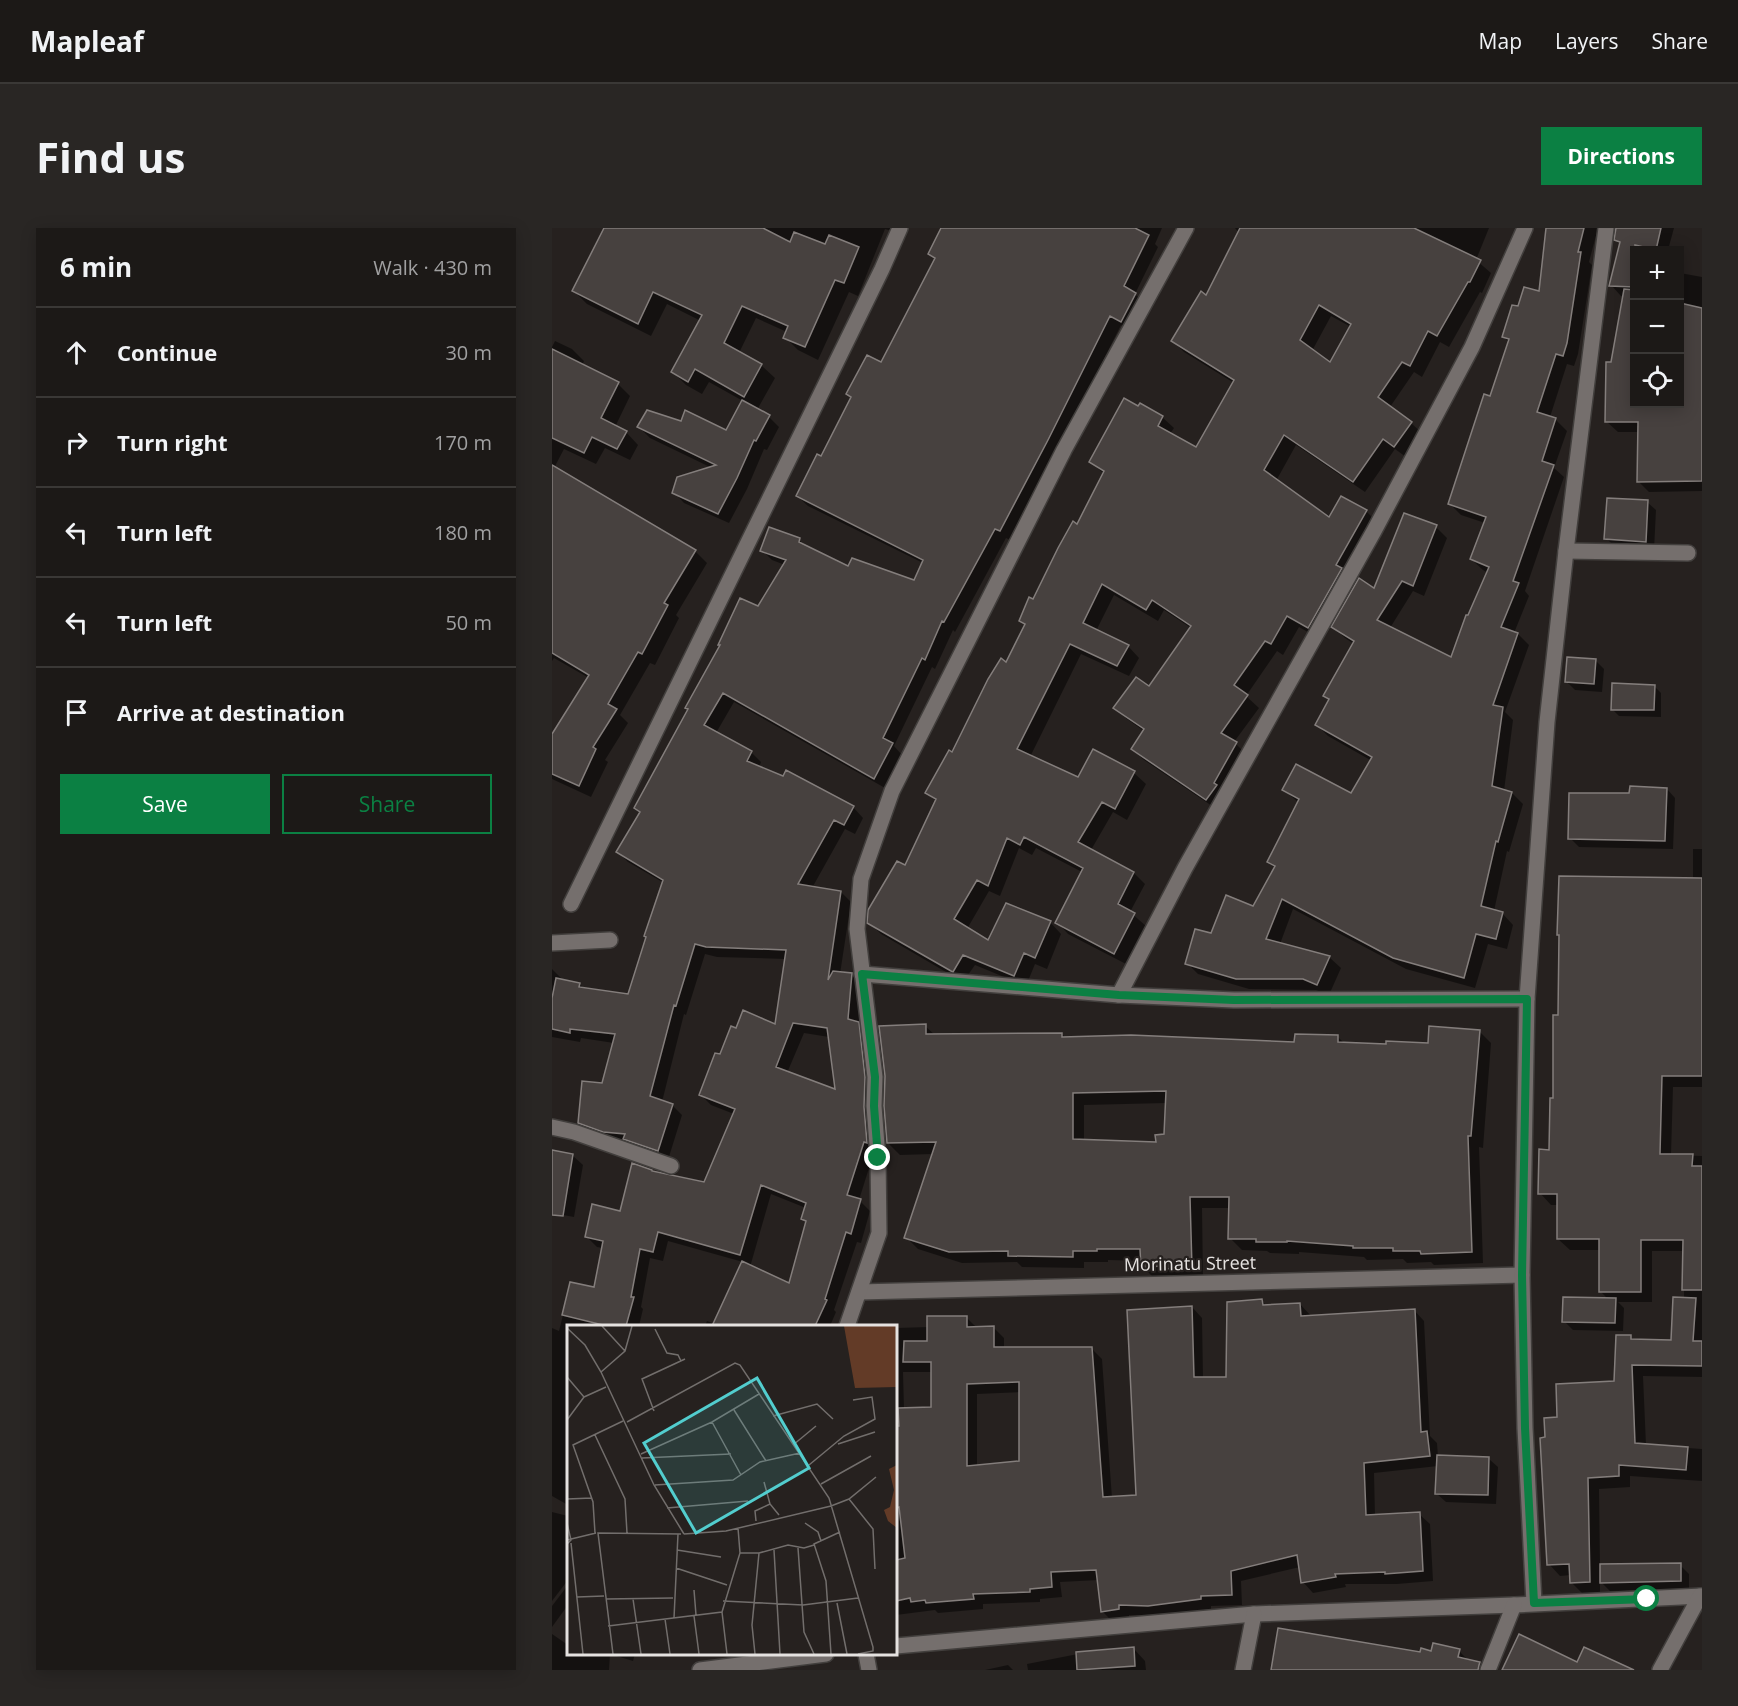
<!DOCTYPE html>
<meta charset="utf-8">
<style>
body{margin:0;font-family:"Open Sans",sans-serif;background:#292624;color:#f1f3f6}
.controls{position:absolute;right:18px;top:18px;display:grid;overflow:hidden;border-radius:0px;box-shadow:0 3px 15px #0003}
.controls button{width:54px;height:54px;display:grid;place-items:center;padding:0;border:0;border-bottom:2px solid #3a3836;background:#1c1917;color:#f1f3f6;font:30px sans-serif}
.stop{position:absolute;width:18px;height:18px;margin:-14px;border:4px solid #0b8043;border-radius:50%;background:#fff}
.stop.end{background:#0b8043;border-color:#fff;box-shadow:0 2px 6px #0008}
.list{margin:0;padding:0;list-style:none}
h2{display:flex;justify-content:space-between;align-items:center;height:78px;margin:0;padding:0 24px;font-size:26px}
h2 small{font-size:20px;font-weight:400;color:#a0a0a1}
.list li{display:grid;grid-template-columns:39px 1fr auto;gap:18px;align-items:center;box-sizing:border-box;height:90px;padding:0 24px;border-top:2px solid #3a3836}
.list b{display:block;font-size:22px;white-space:nowrap}
.list em{font-size:20px;font-style:normal;color:#a0a0a1}
.actions{display:flex;gap:12px;padding:18px 24px}
.actions a{flex:1;padding:14px 0;border:2px solid #0b8043;border-radius:0px;text-align:center;font-size:21px;color:#0b8043}
.actions .main{background:#0b8043;color:#fff}
.icon{flex:none;width:33px;height:33px;fill:none;stroke:currentColor;stroke-width:2;stroke-linecap:round;stroke-linejoin:round}
.map{position:relative;flex:none;width:1150px;height:1442px;overflow:hidden;border-radius:0px}
header{display:flex;align-items:center;gap:36px;box-sizing:border-box;height:84px;padding:0 30px;background:#1c1917;border-bottom:2px solid #3a3836}
header strong{font-size:28px}
nav{display:flex;gap:33px;margin-inline-start:auto;font-size:21px}
.intro{display:flex;align-items:center;justify-content:space-between;box-sizing:border-box;height:144px;padding:0 36px}
h1{margin:0;font-size:42px}
.button{padding:15px 27px;border-radius:0px;background:#0b8043;color:#fff;font-size:21px;font-weight:700}
main{display:flex;gap:36px;padding:0 36px}
aside{flex:1;background:#1c1917;border-radius:0px;box-shadow:0 3px 15px #0003}
.map>svg:first-child{display:block}
</style>
<header>
<strong>Mapleaf</strong>
<nav><a>Map</a><a>Layers</a><a>Share</a></nav>
</header>
<div class="intro"><h1>Find us</h1><a class="button">Directions</a></div>
<main>
<aside>
<h2>6 min<small>Walk · 430 m</small></h2>
<ul class="list">
<li><svg class="icon" aria-label="ahead" viewBox="0 0 24 24"><path d="M12 20V5M6 11l6-6 6 6"/></svg><div><b>Continue</b></div><em>30 m</em></li>
<li><svg class="icon" aria-label="right" viewBox="0 0 24 24"><path d="M7 20v-9h11M14 6l5 5-5 5"/></svg><div><b>Turn right</b></div><em>170 m</em></li>
<li><svg class="icon" aria-label="left" viewBox="0 0 24 24"><path d="M17 20v-9H6M10 6l-5 5 5 5"/></svg><div><b>Turn left</b></div><em>180 m</em></li>
<li><svg class="icon" aria-label="left" viewBox="0 0 24 24"><path d="M17 20v-9H6M10 6l-5 5 5 5"/></svg><div><b>Turn left</b></div><em>50 m</em></li>
<li><svg class="icon" aria-label="arrive" viewBox="0 0 24 24"><path d="M6 21V4h12l-3 4 3 4H6"/></svg><div><b>Arrive at destination</b></div></li>
</ul>
<div class="actions"><a class="main">Save</a><a>Share</a></div>
</aside>
<div class="map">
<svg width="1150" height="1442" viewBox="0 0 1150 1442">
<rect width="100%" height="100%" fill="#26211f"/>
<g fill="#0007" fill-rule="evenodd">
<polygon points="54,0 352,0 350,6 333,1 306,68 297,64 266,132 246,122 233,109 235,104 204,90 187,125 209,137 223,150 205,182 217,189 227,199 215,222 212,221 195,261 177,295 132,275 122,264 160,240 98,210 87,199 129,195 174,203 191,173 157,154 150,166 134,157 121,144 149,93 115,76 99,108 35,76 22,63"/>
<path d="M391 0H610L603 16 606 19 583 66 593 76 579 103 569 97 506 222 458 312 454 310 403 404 401 402 383 441 380 439 342 518 350 527 333 560 182 474 164 505 199 524 209 534 207 540 301 579 311 590 303 606 293 601 260 660 289 664 299 674 288 746 300 747 310 757 307 797 316 806 322 924 307 972 318 983 309 1015 305 1014 282 1082 284 1084 278 1098H153L155 1093 163 1096 191 1034 116 1013 111 1033 98 1030 89 1079 91 1081 87 1098H16V1277L0 1268V1100L7 1103 19 1055 43 1061 51 1020 45 1019 35 1009 69 984 99 943 153 956 182 886 159 877 149 867 168 828 185 802 224 798 234 731 165 729 153 726 134 787 132 786 110 874 120 877 130 887 116 932 83 921 78 915 63 914 38 905 27 894 51 856 62 815 29 810 28 814 0 809V741L9 750V752L28 756 33 762 77 767 112 655 76 634 66 624 89 586 83 580 233 337 220 332 210 322 247 312 256 320 297 340 363 354 371 335 256 278 245 268 330 136 384 32 378 26ZM252 805 277 809 285 864 235 845ZM219 966 254 980 251 991 255 995 237 1057 198 1039Z"/>
<path d="M683 0H937L924 32 939 45 930 65 928 64 897 119 888 114 870 149 862 144 838 179 859 195 871 206 854 229 843 221 813 264 744 217 724 253 778 291 814 283 825 294 768 411 747 399 731 427 725 423 694 468 707 480 682 514 695 527 666 582 592 532 580 521 592 503 575 491 563 480 597 460 639 400 612 382 606 393 562 367 544 403 576 418 587 430 577 448 529 426 478 529 526 551 582 545 594 556 575 592 561 584 539 622 582 645 593 656 578 684 594 698 574 736 516 706 505 694 530 644 484 620 480 627 467 620 448 668 437 663 415 701 437 714 498 694 509 706 495 741 483 736 474 758 423 737 411 754 329 706 317 694 353 639 384 573 375 564 455 436 474 398 468 392 482 373 525 298 552 246 539 234 610 189 622 200 618 206 645 221 682 155 632 124 621 113 655 69 687 5ZM779 88 799 99 779 137 760 123Z"/>
<polygon points="1000,0 1046,0 1037,34 1040,37 1026,126 1022,138 1015,136 998,189 1003,191 1015,203 1002,240 1012,249 973,363 977,368 962,405 966,406 977,417 953,484 961,492 952,563 960,565 971,576 957,624 955,623 942,683 950,685 961,697 955,721 936,716 923,760 854,741 741,681 728,716 777,729 789,740 777,767 764,762 697,761 646,746 635,735 660,707 702,679 723,640 716,634 747,575 732,562 800,567 820,533 776,508 765,497 778,472 773,467 802,416 793,410 781,399 823,362 884,299 895,310 872,368 861,363 838,400 900,431 936,345 931,342 919,331 933,295 909,287 898,276 939,170 957,115 952,109 967,80 989,65"/>
<polygon points="1073,0 1122,0 1116,22 1082,22 1082,176 1128,176 1128,45 1150,49 1150,263 1097,264 1086,253 1087,204 1066,204 1055,194 1061,136 1073,68 1069,68 1059,57"/>
<polygon points="3,113 20,121 32,133 30,138 66,156 78,168 63,199 74,204 86,217 78,232 53,220 44,236 12,221 2,240 143,323 155,335 124,387 127,390 103,437 98,435 68,487 76,495 53,532 56,534 39,569 0,551 0,506 2,503 3,504 37,450 2,430 0,433 0,119"/>
<polygon points="1095,274 1104,282 1102,322 1063,319 1054,310"/>
<polygon points="1043,432 1052,441 1050,464 1023,462 1015,454"/>
<polygon points="1102,458 1109,465 1109,489 1067,488 1060,481"/>
<polygon points="1115,561 1123,570 1121,621 1027,619 1018,610 1079,566"/>
<polygon points="1141,621 1150,621 1150,859 1121,859 1119,927 1150,928 1150,1149 1091,1148 1094,1217 1150,1221 1150,1253 1078,1248 1078,1259 1047,1261 1048,1338 1128,1337 1137,1346 1137,1361 1058,1363 1048,1353 1048,1365 1031,1366 1019,1354 1019,1347 1008,1348 997,1336 995,1211 1007,1191 1064,1155 1078,1108 1083,1113 1120,1114 1132,1071 1132,1023 1100,1023 1100,1074 1066,1074 1072,1080 1071,1103 1021,1102 1012,1093 1056,1071 1048,1063 1048,1022 1018,1022 1006,1011 1007,977 999,977 988,965 998,923 1008,788 1141,651"/>
<path d="M373 798 383 807 510 806 514 810 744 815 786 809 793 816 877 817 927 803 939 815 931 920 927 919 931 1035 882 1037 879 1034 855 1035 851 1031 815 1032 812 1029 747 1024V1026L718 1025 715 1023 690 1022 678 1010V980H650L651 1051H603L591 1039 590 1033 556 1032V1034H532V1040L470 1039 465 1034 410 1035 366 1021 354 1009 381 926 348 927 336 915ZM615 875 613 908 605 915 532 913V877Z"/>
<polygon points="0,924 20,927 31,937 22,989 0,985"/>
<path d="M710 1073 715 1078 748 1076 759 1088 862 1082 872 1093 878 1208 885 1215 886 1229 937 1231 946 1239 944 1276 894 1274 885 1266 886 1238 822 1245 823 1288 867 1286 878 1296 881 1353 845 1356H793L794 1359 761 1365 751 1354 748 1339 689 1353 690 1377 659 1378V1381L607 1388 577 1387V1391L561 1394 550 1383 547 1352 508 1354 510 1369 488 1371V1374L431 1376V1381L386 1385 383 1382 344 1387V1100L377 1099 414 1089 425 1100 441 1099 452 1110V1120H539L550 1131 560 1270 585 1268 640 1079 650 1090 651 1150H676ZM351 1144H380V1180L352 1181ZM469 1164 468 1235 425 1238V1166Z"/>
<polygon points="0,1284 16,1288 16,1352 0,1373"/>
<polygon points="16,1357 16,1377 0,1399 0,1378"/>
<polygon points="0,1406 16,1417 16,1426 83,1426 81,1433 58,1426 57,1442 0,1442"/>
<polygon points="582,1421 593,1433 594,1442 476,1442 475,1436 536,1424"/>
<polygon points="907,1423 919,1435 869,1425 880,1425"/>
<polygon points="456,1437 461,1442 433,1442"/>
</g>
<g fill="#47413f" stroke="#847e7c" stroke-width="1.5" fill-rule="evenodd">
<polygon points="52,0 211,0 238,14 242,4 273,16 277,7 307,19 292,55 283,52 253,119 231,110 236,98 190,78 172,115 210,136 192,169 143,141 136,154 119,144 150,87 101,64 86,96 20,63"/>
<path d="M389 0H583L597 7 572 58 584 65 569 94 558 88 496 212 448 303 443 301 392 394 390 393 373 432 370 430 331 510 341 515 322 551 171 465 152 497 200 523 195 533 231 548 234 542 302 578 292 597 282 592 246 656 289 663 276 752 281 743 300 745 296 791 307 794 313 849 312 879 315 915 312 914 295 967 309 971 299 1006 294 1004 273 1071 275 1072 263 1098H160L190 1033 237 1055 254 993 249 991 254 975 209 957 188 1027 106 1004 101 1024 88 1021 79 1069H82L74 1098H55L10 1087 18 1054 42 1059 51 1013 33 1009 40 976 68 983 80 935 100 942V943L152 954 183 881 147 867 163 825 168 826 179 798 184 800 191 782 223 796 234 722 154 719 143 716 124 778 122 777 98 868 121 876 106 923 71 911 73 906 51 904 26 895 30 853 50 855 63 806 18 801V805L0 801V770L4 750 28 755 27 759 76 766 94 709 92 708 111 652 64 624 88 584 82 580 136 481 133 480 168 417H166L188 370 206 378 234 332 208 323 217 299 248 310 247 314 296 338 300 330 362 352 371 332 244 268 265 226 269 228 299 169 294 166 315 127 329 134 383 30 376 26ZM241 795 275 800 283 861 224 839Z"/>
<path d="M688 0H862L929 32 918 54H916L885 108 876 103 858 138 850 134 826 169 860 194 842 219 831 211 801 254 732 207 712 242 777 289 789 268 815 282 784 337 790 340 756 400 735 388 719 416 713 413 682 457 696 467 669 505 685 514 662 555 665 557 654 572 579 521 592 501 561 480 584 449 597 458 639 398 600 372 594 382 550 356 531 395 577 417 565 438 518 416 465 521 526 549 541 521 583 543 563 581 550 574 526 614 582 644 566 676 583 685 562 726 503 695 531 640 472 609 468 617 455 610 436 658 425 652 402 691 436 712 454 675 499 693 483 730 472 725 462 748 411 727 401 744 399 743 315 695 316 682 345 633 353 637 384 571 373 565 397 522 400 524 436 451 449 430 454 434 473 396 467 393 477 369 481 371 506 320 521 293 525 296 552 243 537 234 572 170 586 178 588 175 611 188 606 198 644 219 682 152 619 113 649 63 654 67ZM767 77 799 96 778 134 748 112Z"/>
<polygon points="994,0 1032,0 1026,24 1029,24 1015,115 1011,128 1004,126 985,184 1004,190 990,233 1002,237 961,353 967,355 949,399 966,405 941,477 951,479 940,558 960,564 946,614 944,613 929,678 951,684 944,711 924,706 912,750 841,730 730,671 714,711 778,728 765,757 751,751 684,751 633,736 643,701 659,705 674,667 701,678 723,638 715,634 747,571 730,562 744,536 799,565 820,529 763,497 777,471 771,468 802,413 779,399 807,350 822,360 852,285 885,297 861,358 850,353 825,392 899,429 914,387 916,387 937,339 918,331 934,289 896,276 932,166 938,168 957,111 950,109 960,77 966,78 972,59 987,63"/>
<polygon points="1064,0 1109,0 1104,22 1083,17 1083,59 1057,58 1068,14 1062,12"/>
<polygon points="1072,61 1083,62 1083,176 1128,176 1128,75 1150,80 1150,253 1085,254 1086,194 1053,194 1054,134 1059,134"/>
<polygon points="0,121 67,154 49,190 75,203 65,221 40,209 32,225 0,210"/>
<polygon points="190,172 218,187 204,213 202,212 185,250 166,286 120,265 125,249 164,237 85,199 95,182 129,193 133,182 174,202"/>
<polygon points="0,237 144,322 112,375 116,377 90,426 86,424 56,476 65,481 41,519 44,521 27,558 0,546 0,506 37,447 0,425"/>
<polygon points="1055,270 1096,272 1094,314 1052,311"/>
<polygon points="1015,429 1044,431 1042,456 1013,454"/>
<polygon points="1060,455 1103,457 1102,482 1059,482"/>
<polygon points="1078,558 1115,560 1113,613 1016,611 1017,565 1077,565"/>
<polygon points="1007,648 1150,650 1150,848 1110,848 1108,926 1141,926 1140,938 1150,938 1150,1062 1130,1062 1131,1012 1089,1012 1089,1064 1047,1064 1047,1011 1005,1011 1005,966 986,966 987,921 997,922 998,870 1001,870 1001,787 1006,787 1007,707 1005,707"/>
<path d="M374 796V806L510 805V809L579 807 742 814 743 806 786 807V814L834 816V813L876 815 877 798 928 802 919 908H916L920 1024 869 1026 868 1023H841V1020H801V1018L735 1013V1014H704V1011H676L677 969H638L640 1040 608 1041V1038L589 1040 588 1021H545V1023H521V1029L456 1028V1023L397 1024 352 1010 384 914 335 915 332 878 333 848 327 798ZM614 863 612 906 603 907 604 914 521 911V865Z"/>
<polygon points="0,922 21,926 11,988 0,987"/>
<polygon points="1011,1069 1064,1070 1063,1095 1010,1094"/>
<polygon points="1121,1069 1144,1070 1141,1113 1150,1113 1150,1138 1080,1137 1083,1215 1136,1219 1134,1242 1067,1237 1067,1248 1036,1250 1038,1354 1018,1355 1017,1336 995,1337 988,1210 993,1209 992,1190 1005,1189 1004,1156 1062,1153 1064,1107 1079,1107 1079,1111 1119,1112"/>
<path d="M710 1071 711 1077 748 1075 749 1088 863 1081 869 1204 875 1203 878 1228 812 1235 814 1287 868 1284 871 1343 833 1346V1344L783 1346 784 1349 749 1355 745 1327 679 1343 680 1367 649 1368V1371L596 1378 567 1377V1381L549 1384 544 1342 499 1344 500 1359 478 1361V1364L421 1366 422 1371 374 1375 373 1372 359 1374 358 1370 344 1373V1332L353 1330 347 1279 344 1280V1198H347L346 1180 379 1179V1134H351L352 1113H375V1088H415V1099L442 1098V1119H540L551 1269 584 1267 575 1082 640 1078 642 1149H674L675 1074ZM467 1154V1233L415 1238V1156Z"/>
<polygon points="885,1227 937,1229 936,1267 883,1266"/>
<polygon points="1129,1335 1129,1353 1048,1355 1048,1336"/>
<polygon points="726,1400 868,1424 869,1420 879,1423 881,1415 908,1421 906,1429 928,1434 927,1437 926,1442 719,1442"/>
<polygon points="967,1406 1025,1434 1032,1419 1082,1442 950,1442"/>
<polygon points="582,1419 583,1438 525,1442 524,1424"/>
</g>
<g fill="none" stroke-linecap="round" stroke-linejoin="round">
<defs>
<g id="minor">
<polyline points="1014,323 1136,325"/>
<polyline points="19,676 330,41 348,0"/>
<polyline points="0,715 58,712"/>
<polyline points="310,746 567,767 682,772 975,771"/>
<polyline points="567,767 633,640 822,303 920,119 973,0"/>
<polyline points="0,899 22,904 119,938"/>
<polyline points="307,1064 970,1047"/>
<polyline points="295,1098 327,1005 326,930 322,878 323,849 305,701 309,651 340,563 512,222 634,0"/>
<polyline points="982,1375 973,1200 970,1047 975,771 995,494 1014,323 1054,0"/>
<polyline points="344,1418 702,1386 962,1377 1150,1368"/>
<polyline points="314,1426 317,1442"/>
<polyline points="148,1442 274,1426"/>
<polyline points="691,1442 702,1386"/>
<polyline points="936,1442 962,1377"/>
<polyline points="1108,1442 1148,1368"/>
</g>
</defs>
<use href="#minor" stroke="#423f3d" stroke-width="18"/>
<use href="#minor" stroke="#756f6d" stroke-width="15"/>
</g>
<g fill="none" stroke-linecap="round" stroke-linejoin="round">
<polyline stroke="#0b8043" stroke-width="8" points="326,930 322,878 323,849 310,746 567,767 682,772 975,771 970,1047 973,1200 982,1375 1095,1371"/>
</g>
<g text-anchor="middle" stroke-width="4.5" stroke-linejoin="round" paint-order="stroke">
<g font-size="18" fill="#e5e2e0" stroke="#26211f">
<text transform="translate(638 1036) rotate(-1)" y="6">Morinatu Street</text>
</g>
</g>
<g transform="translate(15 1097)">
<rect width="330" height="330" fill="#26211f"/>
<path d="M277 1H330V62L288 63ZM330 140V203L321 196 317 185 323 182 327 165 322 144Z" fill="#633b27"/>
<path fill="none" stroke="#726e6c" stroke-width="1.5" d="M35 1 58 26M0 3 18 20 34 47 87 160 117 209M88 4 100 28 111 30 114 36M34 47 58 26 65 1M0 52 17 72 0 95M17 72 39 62M167 85 199 136M87 86 75 54 118 34M206 91 250 79 266 94M60 97 168 38 173 40 262 173 306 322V326L291 329M145 97 174 150M28 110 58 174 60 208M271 119 308 107M226 120 249 101M74 129 145 97 192 69M75 133 164 129M242 140 277 111 308 94 305 72 286 75M197 157 203 179 212 190M254 159 304 131M88 160 166 155 193 137 233 128M0 174 25 173M282 174 306 204 308 244M100 183 181 176M189 196 188 186 203 179M0 198 4 215 0 219M238 198 251 207 254 216M28 208 26 177 6 120 56 96M117 209 159 206 264 181 282 174 309 152M0 215 29 208M4 218 16 329M231 223 237 307 247 329M110 225 154 232M207 225 213 329M173 228H192L185 300 188 329M192 228 221 220 237 223 247 220M109 243 160 260M127 265 129 290M10 272 37 271M39 274 106 273M66 274 74 329M156 276 236 280 291 273M270 278 280 329M155 287 160 329M127 291 132 329M107 293 111 209M98 294 103 329M41 301 155 287 173 228 171 203M46 329 31 208 114 209M264 329 259 256 247 219 273 207"/>
<path fill="#52cdce" fill-opacity="0.15" stroke="#52cdce" stroke-width="3" d="M190 53 242 143 129 208 77 118Z"/>
<rect width="330" height="330" fill="none" stroke="#e5e2e0" stroke-width="3"/>
</g>
</svg>
<div class="controls">
<button>+</button>
<button>−</button>
<button><svg class="icon" aria-label="locate" viewBox="0 0 24 24"><circle cx="12" cy="12" r="6"/><path d="M12 2v4M12 18v4M2 12h4M18 12h4"/></svg></button>
</div>
<div class="stop" style="left:1095px;top:1371px"></div>
<div class="stop end" style="left:326px;top:930px"></div>
</div>
</main>
